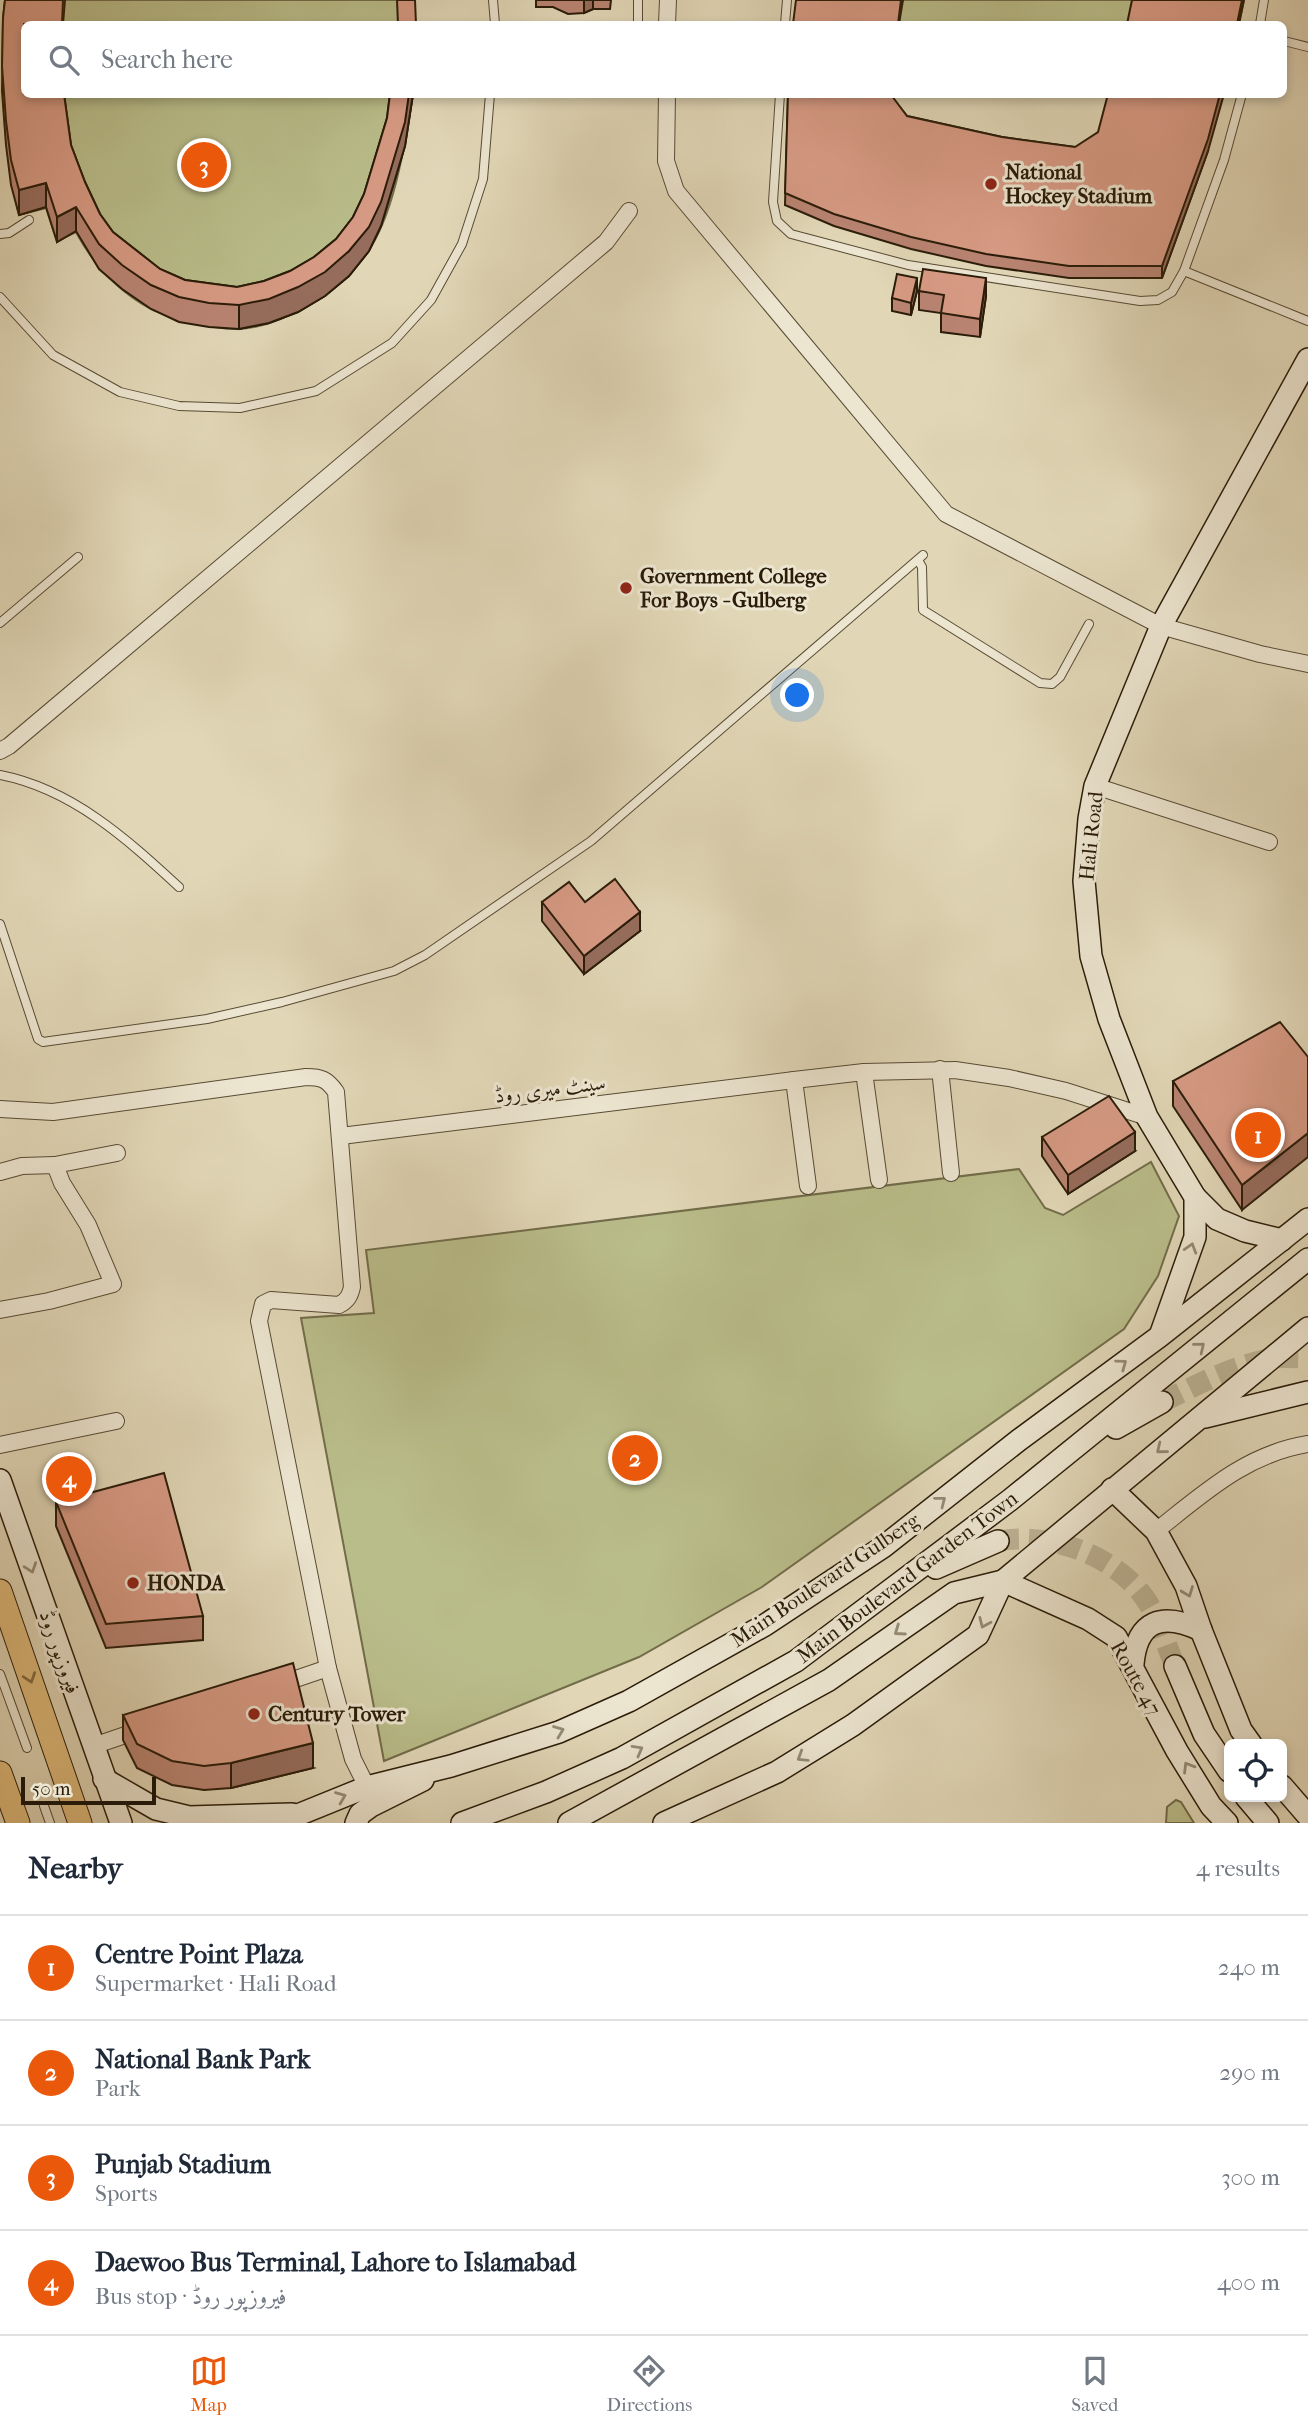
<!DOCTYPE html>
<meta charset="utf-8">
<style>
body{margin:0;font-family:"IM FELL French Canon",Amiri,serif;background:#f6f6f7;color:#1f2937}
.controls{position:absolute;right:21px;bottom:21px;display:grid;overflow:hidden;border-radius:10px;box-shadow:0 4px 10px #0003}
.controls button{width:63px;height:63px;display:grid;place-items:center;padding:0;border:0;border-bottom:2px solid #e0e1e3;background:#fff;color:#1f2937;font:35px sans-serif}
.scale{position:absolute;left:21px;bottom:18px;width:135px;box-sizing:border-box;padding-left:7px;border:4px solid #2a1c09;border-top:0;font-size:19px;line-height:24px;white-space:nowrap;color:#2a1c09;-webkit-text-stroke:5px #ece5d0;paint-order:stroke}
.you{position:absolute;left:798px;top:696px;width:24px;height:24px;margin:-18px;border:5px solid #fff;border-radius:50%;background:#1a73e8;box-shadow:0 0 0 10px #1a73e833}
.badge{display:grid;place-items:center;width:46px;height:46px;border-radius:50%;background:#ea580c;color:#fff;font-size:23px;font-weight:700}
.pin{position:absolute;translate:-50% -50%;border:4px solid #fff;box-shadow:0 2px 7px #0006}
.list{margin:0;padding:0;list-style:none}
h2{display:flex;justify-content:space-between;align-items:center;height:91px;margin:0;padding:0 28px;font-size:30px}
h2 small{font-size:23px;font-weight:400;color:#747a83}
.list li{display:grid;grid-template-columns:46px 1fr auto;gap:21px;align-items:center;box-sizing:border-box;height:105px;padding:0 28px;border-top:2px solid #e0e1e3}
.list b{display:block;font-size:26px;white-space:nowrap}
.list p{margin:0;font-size:23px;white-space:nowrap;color:#747a83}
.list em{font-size:23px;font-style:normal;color:#747a83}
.icon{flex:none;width:38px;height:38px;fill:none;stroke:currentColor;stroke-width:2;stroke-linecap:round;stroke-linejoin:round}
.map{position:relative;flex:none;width:1308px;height:1823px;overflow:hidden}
.search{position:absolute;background:#fff;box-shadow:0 4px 10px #0003;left:21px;right:21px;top:21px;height:77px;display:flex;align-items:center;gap:18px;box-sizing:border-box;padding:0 24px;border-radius:10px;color:#747a83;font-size:26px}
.sheet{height:511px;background:#fff}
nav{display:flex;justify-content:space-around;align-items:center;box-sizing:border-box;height:98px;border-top:2px solid #e0e1e3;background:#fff;font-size:19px;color:#747a83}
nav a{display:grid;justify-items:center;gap:4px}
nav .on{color:#ea580c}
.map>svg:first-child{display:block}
</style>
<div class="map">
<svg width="1308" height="1823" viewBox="0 0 1308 1823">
<rect width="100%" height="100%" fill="#e1d7b7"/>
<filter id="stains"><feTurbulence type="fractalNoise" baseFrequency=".00286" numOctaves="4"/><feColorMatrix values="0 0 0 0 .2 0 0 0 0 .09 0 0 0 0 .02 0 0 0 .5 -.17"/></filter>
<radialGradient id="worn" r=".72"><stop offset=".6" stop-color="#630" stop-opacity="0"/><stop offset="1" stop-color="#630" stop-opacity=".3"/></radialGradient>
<g fill="#b9bd8a" stroke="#726c4a" stroke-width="2">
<path d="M7 0H414L415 24H24V94L413 95C405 142 395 213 367 253 341 289 283 328 237 329 218 329 202 325 185 320 173 316 159 314 149 308 117 290 93 264 76 232L57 241 46 208 19 215C1 144 0 73 7 0Z"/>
<polygon points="798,0 1244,0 1239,24 795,24"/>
<polygon points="1151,1162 1179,1216 1158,1276 1124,1329 762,1587 639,1657 384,1761 301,1318 374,1313 366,1250 1019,1169 1045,1208 1063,1215"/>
<polygon points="1176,1800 1181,1802 1194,1823 1166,1823 1167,1807"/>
</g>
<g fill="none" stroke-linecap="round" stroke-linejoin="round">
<g stroke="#bcb294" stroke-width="21" stroke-dasharray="21 10" stroke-linecap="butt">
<path d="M1162 1402C1197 1385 1235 1364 1275 1358 1286 1357 1297 1358 1308 1358"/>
<path d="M998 1541C1049 1532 1113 1554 1144 1597 1157 1614 1166 1645 1175 1666"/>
</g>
<defs>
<g id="lane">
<polyline points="493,0 495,24"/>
<polyline points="638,24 638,0"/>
<polyline points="785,24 787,0"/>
<polyline points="1260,24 1264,0"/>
<polyline points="1284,41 1308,47"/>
<polyline points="780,94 773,202 777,221 791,234 908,265 1140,301 1158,300 1172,292 1184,271 1224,160 1242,94"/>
<polyline points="0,234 9,233 29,220"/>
<polyline points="1184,271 1308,321"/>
<polyline points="0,297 53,355 120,392 179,406 240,408 316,391 392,343 431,300 462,244 483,179 490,94"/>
<polyline points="918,560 922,567 923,610 1040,683 1052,684 1060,677 1089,624"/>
<polyline points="0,623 78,557"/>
<path d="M0 775C72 789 127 839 179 887"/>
<polyline points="0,924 38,1039 43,1042 207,1019 282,1002 394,971 425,955 591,841 923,555"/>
<polyline points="0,1674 27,1748"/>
<polyline points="44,1806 50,1823"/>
</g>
<g id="street">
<polyline points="667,24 668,0"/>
<polyline points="667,94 666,161 676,191 946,514 1161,626 1260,654 1308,664"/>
<polyline points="0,751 9,746 606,242 629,211"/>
<polyline points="1095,786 1269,842"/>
<polyline points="940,1069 951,1173"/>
<polyline points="864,1072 879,1180"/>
<polyline points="794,1080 808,1186"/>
<path d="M0 1109 53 1112 306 1077C321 1077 327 1079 336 1092L352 1287C350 1296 347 1301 339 1305L271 1300 263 1304 259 1321 328 1668 353 1759 367 1787"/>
<polyline points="341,1136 794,1080 864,1072 955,1070 1009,1078 1066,1091 1147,1117"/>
<polyline points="55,1165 117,1153"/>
<polyline points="0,1172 22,1166 55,1165 62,1183 88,1225 113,1284 49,1301 0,1310"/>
<polyline points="0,1445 116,1421"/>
<path d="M1156 1531C1204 1493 1246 1454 1308 1444"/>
<polyline points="278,1685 328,1668"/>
<polyline points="93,1746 143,1729"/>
</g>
<g id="secondary">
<polyline points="1195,1197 1217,1219 1245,1231 1282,1240"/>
<polyline points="1161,1333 1195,1237 1195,1197 1147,1117 1109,1019 1091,956 1084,881 1089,819 1095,786 1161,626 1308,359"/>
<polyline points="1205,1417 1308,1392"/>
<polyline points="1116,1428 1162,1402"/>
<polyline points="0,1480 121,1823"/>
<polyline points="1112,1489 1156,1531 1186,1586 1201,1630 1241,1730 1251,1744"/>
<polyline points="936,1568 998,1541"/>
<path d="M1133 1664C1137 1620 1162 1612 1201 1630"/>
<polyline points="1175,1666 1204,1734 1229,1771"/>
<polyline points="104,1779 156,1809 189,1817 292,1814"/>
<polyline points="1282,1786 1308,1816"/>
<polyline points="1246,1797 1268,1823"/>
<polyline points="278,1823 367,1787 451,1766 559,1732 629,1701 765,1625 883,1547 1019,1440 1160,1336 1308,1219"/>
<polyline points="356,1823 360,1814 371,1806 423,1780"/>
<polyline points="462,1823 546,1792 622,1758 796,1661 1010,1500 1308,1259"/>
<polyline points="569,1823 829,1680 954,1593 1003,1581 1088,1619 1116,1637 1177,1751 1211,1806 1227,1823"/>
<polyline points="664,1823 777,1772 853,1725 978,1635 1003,1581 1308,1328"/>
</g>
<g id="primary">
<polyline points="0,1591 80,1823"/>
<polyline points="0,1773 18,1823"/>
</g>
</defs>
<use href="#lane" stroke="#584b34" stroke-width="10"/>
<use href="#street" stroke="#584b34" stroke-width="18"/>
<use href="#secondary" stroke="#2a1c09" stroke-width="24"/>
<use href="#primary" stroke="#2a1c09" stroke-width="25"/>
<use href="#lane" stroke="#ece5d0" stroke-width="8"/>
<use href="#street" stroke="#ece5d0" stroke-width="16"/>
<use href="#secondary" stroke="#ece5d0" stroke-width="21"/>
<use href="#primary" stroke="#e0bc7c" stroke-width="23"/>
</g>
<g fill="#b98472" stroke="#2a1c09" stroke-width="2">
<polygon points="5,0 65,0 63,24 24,24 24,94 64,94 71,145 85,182 100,214 113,232 160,269 185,280 237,287 264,281 290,271 314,257 336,239 353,217 364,194 387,118 390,94 413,94 405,146 381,226 369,251 349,276 325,296 298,312 269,323 239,329 209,327 179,322 151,309 122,289 99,269 76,231 57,242 46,207 19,215 11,185 6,145 2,91 3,18"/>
<polygon points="536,0 611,0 610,9 593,9 584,13 568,14 553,7 536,7"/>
<polygon points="788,94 893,94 892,98 907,116 1002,137 1075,147 1208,151 1162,278 1069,278 986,266 911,249 834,226 785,205"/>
<polygon points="917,291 911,315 892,311 892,298"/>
<polygon points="919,291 986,296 980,337 941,332 941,313 919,310"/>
<polygon points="542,902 640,931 584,974 542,921"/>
<polygon points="1308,1057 1242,1210 1173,1106 1173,1081"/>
<polygon points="1042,1137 1135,1151 1068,1194 1042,1156"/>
<polygon points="56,1502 203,1616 203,1640 106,1648 56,1526"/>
<polygon points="123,1715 313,1768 231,1788 204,1790 172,1785 137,1768 123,1740"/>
</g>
<g fill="#966c5c" stroke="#2a1c09" stroke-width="2">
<polygon points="584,0 593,0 593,9 584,13"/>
<polygon points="901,0 903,0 899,24 898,24"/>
<polygon points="1242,0 1244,0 1239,24 1237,24"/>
<polygon points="409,94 413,94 405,146 381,226 369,251 349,276 325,296 298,312 269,323 239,329 239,305 349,251"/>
<polygon points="1220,94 1224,94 1208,151 1162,278 1162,266"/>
<polygon points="46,183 46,207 19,215 19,190"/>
<polygon points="76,207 76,231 57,242 57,217"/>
<polygon points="917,278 917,291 911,315 911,303"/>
<polygon points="986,278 986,296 980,337 980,319"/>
<polygon points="640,912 640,931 584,974 584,956"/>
<polygon points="1135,1132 1135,1151 1068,1194 1068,1175"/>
<polygon points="1308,1133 1308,1157 1242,1210 1242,1185"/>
<polygon points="313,1743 313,1768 231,1788 231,1763"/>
</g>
<g fill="#d79a84" stroke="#2a1c09" stroke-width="2">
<polygon points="5,0 63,0 62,24 24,24 24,94 64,94 71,145 85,182 100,214 113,232 160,269 185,280 237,287 264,281 290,271 314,257 336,239 353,217 364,194 387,118 390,94 409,94 405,122 381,202 369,227 349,251 325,272 298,287 269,299 239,305 209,303 179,297 151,285 122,265 99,244 76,207 57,217 46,183 19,190 11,160 6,121 2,66 3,18"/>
<polygon points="397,0 415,0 416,24 398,24"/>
<polygon points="796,0 901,0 898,24 793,24"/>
<polygon points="1132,0 1242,0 1237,24 1127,24"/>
<polygon points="788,94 892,94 892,96 907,116 1002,137 1075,147 1098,132 1108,94 1220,94 1208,139 1162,266 1069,266 986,254 911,237 834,214 785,193"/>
<polygon points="923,269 986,278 980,319 941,313 944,295 919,291"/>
<polygon points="897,274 917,278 911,303 892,298"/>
<polygon points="615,879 640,912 584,956 542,902 569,882 585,902"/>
<polygon points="1280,1022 1308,1057 1308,1133 1242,1185 1173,1081"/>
<polygon points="1109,1096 1135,1132 1068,1175 1042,1137"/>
<polygon points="164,1473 203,1616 106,1624 56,1502"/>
<polygon points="293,1663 313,1743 231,1763 204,1766 172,1761 137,1744 123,1715"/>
</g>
<defs><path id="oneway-chevron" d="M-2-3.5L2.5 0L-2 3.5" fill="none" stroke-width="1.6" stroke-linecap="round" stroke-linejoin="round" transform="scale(1.75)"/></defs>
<g stroke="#958b76">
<use href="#oneway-chevron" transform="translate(1191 1248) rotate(-73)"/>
<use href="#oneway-chevron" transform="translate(1200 1347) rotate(-39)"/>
<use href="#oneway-chevron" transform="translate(1122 1364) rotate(-36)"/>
<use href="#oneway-chevron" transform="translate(1161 1449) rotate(141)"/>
<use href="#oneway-chevron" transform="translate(941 1501) rotate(-38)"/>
<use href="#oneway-chevron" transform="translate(31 1568) rotate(71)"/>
<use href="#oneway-chevron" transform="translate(1188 1592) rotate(69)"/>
<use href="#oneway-chevron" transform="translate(984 1623) rotate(114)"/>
<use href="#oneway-chevron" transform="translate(899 1631) rotate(145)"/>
<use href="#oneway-chevron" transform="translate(559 1731) rotate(-21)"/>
<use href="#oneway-chevron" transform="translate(638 1750) rotate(-29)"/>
<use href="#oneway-chevron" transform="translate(802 1757) rotate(148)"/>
<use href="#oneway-chevron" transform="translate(1188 1767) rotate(-121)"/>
<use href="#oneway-chevron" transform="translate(341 1797) rotate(-22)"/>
</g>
<use stroke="#856c42" href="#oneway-chevron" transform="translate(30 1678) rotate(71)"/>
<g fill="#8f2418" stroke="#ece5d0" stroke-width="2.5">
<circle cx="991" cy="184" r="7"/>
<circle cx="626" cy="588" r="7"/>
<circle cx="133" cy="1583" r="7"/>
<circle cx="254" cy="1714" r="7"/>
</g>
<g text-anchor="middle" stroke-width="6" stroke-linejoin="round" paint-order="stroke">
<g font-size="21" font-weight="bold" fill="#2a1c09" stroke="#ece5d0" text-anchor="start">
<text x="1005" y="179">National<tspan x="1005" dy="24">Hockey Stadium</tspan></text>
<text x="640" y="583">Government College<tspan x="640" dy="24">For Boys - Gulberg</tspan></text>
<text x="147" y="1590">HONDA</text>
<text x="268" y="1721">Century Tower</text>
</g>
<g font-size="21" fill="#2a1c09" stroke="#ece5d0">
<text transform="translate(1091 836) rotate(-84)" y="7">Hali Road</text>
<text transform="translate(550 1089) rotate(-7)" y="7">سینٹ میری روڈ</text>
<text transform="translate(907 1577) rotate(-37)" y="7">Main Boulevard Garden Town</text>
<text transform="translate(825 1580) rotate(-34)" y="7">Main Boulevard Gulberg</text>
<text transform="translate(60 1652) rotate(71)" y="7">فیروزپور روڈ</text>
<text transform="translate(1136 1678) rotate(61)" y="7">Route 47</text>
</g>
</g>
<rect width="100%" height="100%" filter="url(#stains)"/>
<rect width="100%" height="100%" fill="url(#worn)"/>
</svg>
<div class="controls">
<button><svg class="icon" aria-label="locate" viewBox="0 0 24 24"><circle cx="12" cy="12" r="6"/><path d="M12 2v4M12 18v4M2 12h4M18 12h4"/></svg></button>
</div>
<div class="scale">50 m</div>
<div class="you"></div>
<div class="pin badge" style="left:1258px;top:1135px">1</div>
<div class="pin badge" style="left:635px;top:1458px">2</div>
<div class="pin badge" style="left:204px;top:165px">3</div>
<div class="pin badge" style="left:69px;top:1479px">4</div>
<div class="search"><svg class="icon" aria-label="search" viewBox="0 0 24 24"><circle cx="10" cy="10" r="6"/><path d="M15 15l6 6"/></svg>Search here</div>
</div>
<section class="sheet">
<h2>Nearby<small>4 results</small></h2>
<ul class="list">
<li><span class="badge">1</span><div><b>Centre Point Plaza</b><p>Supermarket · Hali Road</p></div><em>240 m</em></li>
<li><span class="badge">2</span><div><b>National Bank Park</b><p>Park</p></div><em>290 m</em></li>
<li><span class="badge">3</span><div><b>Punjab Stadium</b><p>Sports</p></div><em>300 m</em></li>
<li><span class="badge">4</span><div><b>Daewoo Bus Terminal, Lahore to Islamabad</b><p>Bus stop · فیروزپور روڈ</p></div><em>400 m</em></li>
</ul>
</section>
<nav>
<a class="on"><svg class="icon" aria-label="map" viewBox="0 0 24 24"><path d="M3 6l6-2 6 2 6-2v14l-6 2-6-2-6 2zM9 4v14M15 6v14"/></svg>Map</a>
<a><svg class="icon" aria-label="directions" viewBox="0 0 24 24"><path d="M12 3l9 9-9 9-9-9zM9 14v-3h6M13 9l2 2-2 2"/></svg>Directions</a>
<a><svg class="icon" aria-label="saved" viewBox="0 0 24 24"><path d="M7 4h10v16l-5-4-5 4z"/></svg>Saved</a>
</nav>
